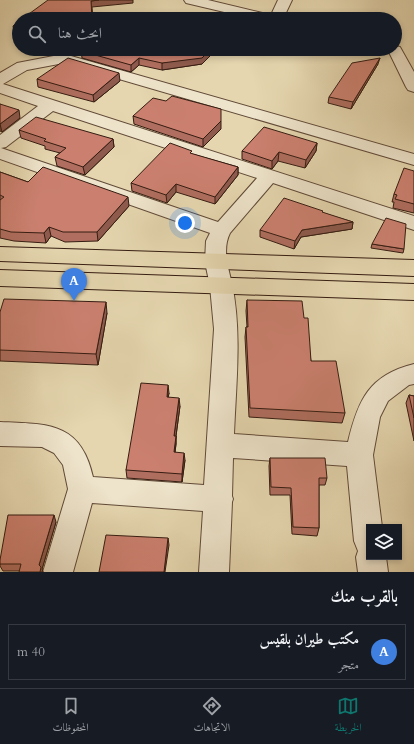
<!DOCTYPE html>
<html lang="ar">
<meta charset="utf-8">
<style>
body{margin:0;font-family:Cardo,Amiri,serif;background:#242831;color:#f1f3f6;direction:rtl}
.controls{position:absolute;right:12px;bottom:12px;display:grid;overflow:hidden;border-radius:0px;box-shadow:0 2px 6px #0003}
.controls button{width:36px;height:36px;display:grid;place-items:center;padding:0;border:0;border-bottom:1px solid #363941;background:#171b24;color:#f1f3f6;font:20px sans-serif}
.you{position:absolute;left:185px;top:223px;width:14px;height:14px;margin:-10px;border:3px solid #fff;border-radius:50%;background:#1a73e8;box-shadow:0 0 0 6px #1a73e833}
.badge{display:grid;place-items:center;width:26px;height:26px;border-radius:50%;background:#0f766e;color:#fff;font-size:13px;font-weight:700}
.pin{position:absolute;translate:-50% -33px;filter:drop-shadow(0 1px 2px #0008)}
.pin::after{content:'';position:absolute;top:21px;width:14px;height:12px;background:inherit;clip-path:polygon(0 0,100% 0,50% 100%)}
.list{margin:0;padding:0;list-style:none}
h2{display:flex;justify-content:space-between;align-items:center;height:52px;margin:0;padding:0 16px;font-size:17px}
h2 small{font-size:13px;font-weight:400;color:#9ea1a6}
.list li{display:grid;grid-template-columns:26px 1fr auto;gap:12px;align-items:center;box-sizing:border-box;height:56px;margin:0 8px 8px;padding:0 8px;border:1px solid #363941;border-radius:0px}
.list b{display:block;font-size:15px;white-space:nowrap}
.list p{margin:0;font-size:13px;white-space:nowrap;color:#9ea1a6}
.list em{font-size:13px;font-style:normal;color:#9ea1a6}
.icon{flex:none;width:22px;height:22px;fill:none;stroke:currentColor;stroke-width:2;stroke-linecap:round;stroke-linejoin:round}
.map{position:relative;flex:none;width:414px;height:572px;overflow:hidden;direction:ltr}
.search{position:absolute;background:#171b24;box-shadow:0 2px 6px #0003;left:12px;right:12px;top:12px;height:44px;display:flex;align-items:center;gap:10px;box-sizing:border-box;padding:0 14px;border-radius:22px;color:#9ea1a6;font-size:15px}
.sheet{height:116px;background:#171b24}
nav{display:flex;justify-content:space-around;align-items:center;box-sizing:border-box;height:56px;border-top:1px solid #363941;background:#171b24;font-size:11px;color:#9ea1a6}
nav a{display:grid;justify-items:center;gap:2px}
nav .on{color:#0f766e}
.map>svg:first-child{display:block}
</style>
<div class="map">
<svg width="414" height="572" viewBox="0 0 414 572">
<rect width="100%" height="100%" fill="#e5d6af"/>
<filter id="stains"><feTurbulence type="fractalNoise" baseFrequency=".005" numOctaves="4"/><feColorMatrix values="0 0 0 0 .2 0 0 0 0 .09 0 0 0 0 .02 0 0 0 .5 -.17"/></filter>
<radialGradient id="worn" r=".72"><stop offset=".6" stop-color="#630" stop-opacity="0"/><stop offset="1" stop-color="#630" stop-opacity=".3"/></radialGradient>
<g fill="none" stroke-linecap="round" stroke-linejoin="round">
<defs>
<g id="minor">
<polygon points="184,0 208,0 271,15 278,0 292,0 283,19 254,19 186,3"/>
<polygon points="395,46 400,47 414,72 414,92 408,90 406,87 388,50 395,49"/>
<path d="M64 54 414 154V165L64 63 27 70 3 84 414 216V230L273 183 230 233C222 249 228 267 232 284 242 333 236 384 234 434L348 442C358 400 369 375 414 364V384L409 385 388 401 380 417 373 455 382 527H369V557H386L388 572H358L356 557 358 551 354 541 347 466 233 458 232 496 233 499 232 502 229 572H199L203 511 92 503 73 572H43L68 489 63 465 54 453 42 447 0 446V422C48 424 81 422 93 477L204 485 214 329 210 286 205 262 206 241 210 233 0 159V135L38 106 0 93V73L17 63ZM53 111 257 178 218 222 1 148 6 147Z"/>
</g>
<g id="primary">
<polygon points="0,247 414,260 414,276 0,261"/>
<polygon points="0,270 414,284 414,300 0,286"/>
</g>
</defs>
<use href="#minor" stroke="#614a38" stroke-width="2"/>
<use href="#primary" stroke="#351c11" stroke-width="2"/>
<use href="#minor" fill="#eee4cb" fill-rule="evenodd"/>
<use href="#primary" fill="#e5d6af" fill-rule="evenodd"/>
</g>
<g fill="#af6e5f" stroke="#351c11">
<polygon points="19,21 19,34 14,32 13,26"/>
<polygon points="78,49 217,49 202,64 162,70 139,65 131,72 82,58 81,51 82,50"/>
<polygon points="378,64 351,109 328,103 329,97"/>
<polygon points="37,79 120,81 94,102 38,87"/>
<polygon points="0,104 20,118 2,132 0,131"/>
<polygon points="133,116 221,129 203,147 134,124"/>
<polygon points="19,130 113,139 114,147 85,175 57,166 55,157 60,153 45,149 45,146 21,138"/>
<polygon points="317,143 316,151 305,168 278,161 272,169 242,159 242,151"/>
<polygon points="192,154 238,167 238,175 215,204 176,192 167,203 132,191 131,183"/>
<polygon points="414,171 414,213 393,208 394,202 392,202 394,194"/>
<polygon points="0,172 28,182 129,206 98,241 65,242 51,236 46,243 14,241 0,238"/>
<polygon points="323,213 353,222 352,229 301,237 294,249 260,237 260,230"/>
<polygon points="372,244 404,249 403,253 371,248"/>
<polygon points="247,300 304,318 311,361 345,413 342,423 249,417 245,337 246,327 247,327 246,311"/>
<polygon points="0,312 107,313 98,365 0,361"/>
<polygon points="169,393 168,397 180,406 176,436 176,444 175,452 185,460 182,482 127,478 126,470"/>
<polygon points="409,395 414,396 414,441 406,403"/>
<polygon points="270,458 327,478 325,485 319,485 319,528 317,536 292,534 290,495 270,495 269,466"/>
<polygon points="56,522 42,569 43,572 19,572 20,571 3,571 0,566 0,560"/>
</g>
<g fill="#8e5a4e" stroke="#351c11">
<polygon points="99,0 133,0 133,3 92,7 93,19 92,19 91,1"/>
<polygon points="211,49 217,49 202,64 162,70 162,63"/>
<polygon points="139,58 139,65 131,72 131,65"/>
<polygon points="380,58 378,64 351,109 353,102"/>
<polygon points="119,73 120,81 94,102 93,95"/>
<polygon points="19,110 20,118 2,132 0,124"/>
<polygon points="221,121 221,129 203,147 203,139"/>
<polygon points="113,139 114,147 85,175 83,167"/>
<polygon points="317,143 316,151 305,168 306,160"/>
<polygon points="279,152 278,161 272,169 272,161"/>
<polygon points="238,167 238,175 215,204 215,197"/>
<polygon points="176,184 176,192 167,203 166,195"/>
<polygon points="128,197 129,206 98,241 97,232"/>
<polygon points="353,222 352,229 301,237 294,249 295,241 302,230"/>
<polygon points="49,227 51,236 46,243 44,233"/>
<polygon points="106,302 107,313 98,365 96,354"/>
<polygon points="168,385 169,393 167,405 167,397"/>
<polygon points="179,398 180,406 175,443 174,436"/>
<polygon points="176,436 176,444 174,460 174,452"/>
<polygon points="184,453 185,460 182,482 182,474"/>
<polygon points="54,515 56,522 42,569 43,572 40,572 39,565"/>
<polygon points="168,538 169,545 165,572 164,572"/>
</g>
<g fill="#cb806f" stroke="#351c11">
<polygon points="48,0 99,0 91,1 92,19 22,19"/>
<polygon points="19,21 19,27 13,26"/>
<polygon points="84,49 211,49 202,58 162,63 139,58 131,65 81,51"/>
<polygon points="68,58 119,73 93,95 37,79"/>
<polygon points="380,58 353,102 329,97 352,63"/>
<polygon points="172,96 221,109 221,121 203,139 133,116 153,98 166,101"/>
<polygon points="0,104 19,110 0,124"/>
<polygon points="36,117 113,139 83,167 55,157 66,148 44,141 46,139 19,130"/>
<polygon points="264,127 317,143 306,160 279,152 272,161 242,151"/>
<polygon points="170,143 192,151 190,153 238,167 215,197 176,184 166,195 131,183"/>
<polygon points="43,167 128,197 97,232 63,232 49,227 44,233 11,232 0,229 0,200 4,197 0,195 0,172 28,182"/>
<polygon points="404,168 414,171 414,204 395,199 397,195 394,194"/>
<polygon points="284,198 323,211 322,212 353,222 302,230 295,241 260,230"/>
<polygon points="386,218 406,224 404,249 372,244"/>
<polygon points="4,299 106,302 96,354 0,350 0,312"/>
<polygon points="247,300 302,301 304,318 308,318 311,361 336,361 345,413 250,408 246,327 248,327"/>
<polygon points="141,383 168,385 167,397 179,398 174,436 176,436 174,452 184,453 182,474 126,470"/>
<polygon points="409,395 414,396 414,418"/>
<polygon points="270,458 325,458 327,478 319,478 319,528 293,527 291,488 271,487"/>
<polygon points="8,515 54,515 39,565 41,567 40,572 19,572 21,564 0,564 0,560"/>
<polygon points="106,535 168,538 164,572 99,572"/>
</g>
<rect width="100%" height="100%" filter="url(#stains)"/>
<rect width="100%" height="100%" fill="url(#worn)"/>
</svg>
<div class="controls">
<button><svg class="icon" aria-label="layers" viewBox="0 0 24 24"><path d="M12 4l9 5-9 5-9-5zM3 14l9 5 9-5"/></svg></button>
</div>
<div class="you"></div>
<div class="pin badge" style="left:74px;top:301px;background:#3f7fe0">A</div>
<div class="search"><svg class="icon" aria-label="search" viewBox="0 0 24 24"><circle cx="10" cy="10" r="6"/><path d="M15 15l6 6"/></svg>ابحث هنا</div>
</div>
<section class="sheet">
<h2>بالقرب منك<small></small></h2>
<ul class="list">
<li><span class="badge" style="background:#3f7fe0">A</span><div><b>مكتب طيران بلقيس</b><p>متجر</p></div><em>40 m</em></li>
</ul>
</section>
<nav>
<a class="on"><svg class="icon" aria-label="map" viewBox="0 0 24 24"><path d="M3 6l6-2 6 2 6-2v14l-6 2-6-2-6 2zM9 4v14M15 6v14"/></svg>الخريطة</a>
<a><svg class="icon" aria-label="directions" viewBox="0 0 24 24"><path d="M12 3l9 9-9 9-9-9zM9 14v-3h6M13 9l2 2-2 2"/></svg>الاتجاهات</a>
<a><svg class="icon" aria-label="saved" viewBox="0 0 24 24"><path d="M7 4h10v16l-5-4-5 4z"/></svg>المحفوظات</a>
</nav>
